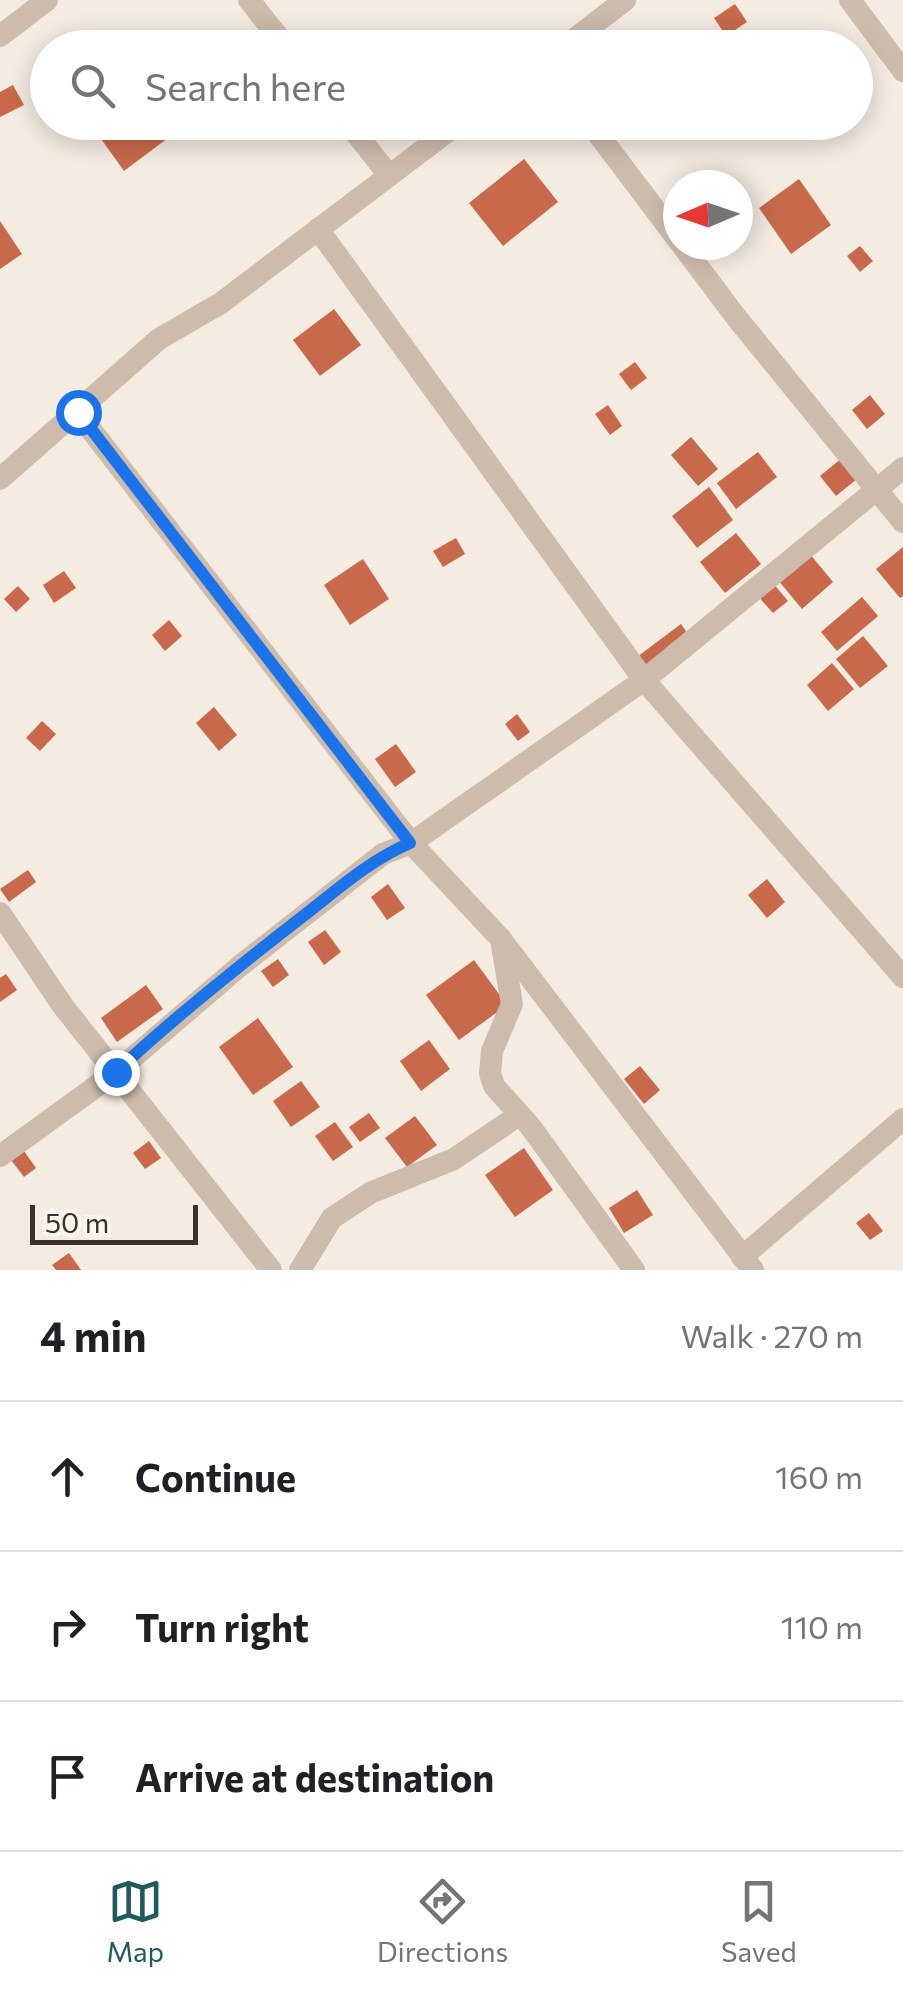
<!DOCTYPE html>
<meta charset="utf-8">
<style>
body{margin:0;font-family:Commissioner,sans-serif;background:#f6f6f6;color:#202124}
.compass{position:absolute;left:663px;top:170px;width:90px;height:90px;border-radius:50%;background:#fff;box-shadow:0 5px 25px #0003;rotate:268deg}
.scale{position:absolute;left:30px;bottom:25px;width:168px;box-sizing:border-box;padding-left:10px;border:5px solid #3b302b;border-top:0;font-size:28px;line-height:35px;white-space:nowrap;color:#3b302b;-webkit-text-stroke:8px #fbf5ee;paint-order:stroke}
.stop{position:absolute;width:30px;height:30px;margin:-22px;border:8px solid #1a73e8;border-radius:50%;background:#fff}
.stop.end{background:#1a73e8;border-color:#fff;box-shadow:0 2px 10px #0008}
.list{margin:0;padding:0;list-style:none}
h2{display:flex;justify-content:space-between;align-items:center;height:130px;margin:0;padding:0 40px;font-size:42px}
h2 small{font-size:32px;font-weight:400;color:#757577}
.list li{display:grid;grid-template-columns:65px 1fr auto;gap:30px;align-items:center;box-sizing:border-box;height:150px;padding:0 40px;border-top:2px solid #e0e0e0}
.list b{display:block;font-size:38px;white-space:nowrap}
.list em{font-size:32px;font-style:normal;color:#757577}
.icon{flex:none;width:55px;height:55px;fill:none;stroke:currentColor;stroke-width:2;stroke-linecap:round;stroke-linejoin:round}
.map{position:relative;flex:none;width:903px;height:1270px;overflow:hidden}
.search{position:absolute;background:#fff;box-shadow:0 5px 25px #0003;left:30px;right:30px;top:30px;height:110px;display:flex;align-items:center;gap:25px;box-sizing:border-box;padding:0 35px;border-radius:55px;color:#757577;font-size:38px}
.sheet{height:580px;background:#fff}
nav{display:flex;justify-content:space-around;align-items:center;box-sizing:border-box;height:140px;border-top:2px solid #e0e0e0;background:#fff;font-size:28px;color:#757577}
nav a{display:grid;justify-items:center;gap:5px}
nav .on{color:#1f5a5e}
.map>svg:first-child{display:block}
</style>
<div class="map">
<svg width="903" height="1270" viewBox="0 0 903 1270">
<rect width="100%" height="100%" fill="#f4ebe1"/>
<g fill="#c8694b">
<polygon points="735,4 747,22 726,36 714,18"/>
<polygon points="13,85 24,105 0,117 0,92"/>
<polygon points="111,122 157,122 168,138 124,171 97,133"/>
<polygon points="524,159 558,202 503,246 469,203"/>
<polygon points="799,179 831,225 791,254 759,208"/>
<polygon points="0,221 22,254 0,269"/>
<polygon points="860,246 873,261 860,272 847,256"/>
<polygon points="334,309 361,345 320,376 293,340"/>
<polygon points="635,362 647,378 631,390 619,374"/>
<polygon points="870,395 885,414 867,429 852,410"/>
<polygon points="608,405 622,426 610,435 595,414"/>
<polygon points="691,437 718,469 698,486 671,455"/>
<polygon points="758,452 777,477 736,509 717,483"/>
<polygon points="842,458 858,478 836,496 820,476"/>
<polygon points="709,487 733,520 697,548 672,516"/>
<polygon points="736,533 761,564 725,593 700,562"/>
<polygon points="456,538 465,554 443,567 433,551"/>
<polygon points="903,547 903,596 900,598 876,569"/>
<polygon points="809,553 833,582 802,609 778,580"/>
<polygon points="363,559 389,599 350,625 324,585"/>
<polygon points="64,571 76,588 54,603 43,585"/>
<polygon points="772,582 788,601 773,613 757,595"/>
<polygon points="18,586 30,599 16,612 4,599"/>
<polygon points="862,597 878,616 837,651 821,632"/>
<polygon points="169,620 182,636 165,651 152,635"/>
<polygon points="681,624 690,637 646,670 637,657"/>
<polygon points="863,636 888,666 860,688 836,659"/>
<polygon points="832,663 854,689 828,711 807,685"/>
<polygon points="214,707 237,735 219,751 196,723"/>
<polygon points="517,714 530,732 518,741 505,724"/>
<polygon points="42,721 56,734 40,751 26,738"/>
<polygon points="396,744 416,772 395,787 375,759"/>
<polygon points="28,870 36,882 9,902 0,889"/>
<polygon points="767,879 785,902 767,918 748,895"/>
<polygon points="388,884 405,908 387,920 371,897"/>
<polygon points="325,930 341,952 324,965 308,942"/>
<polygon points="278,959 289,975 273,987 261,971"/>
<polygon points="474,960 507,1005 459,1040 426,995"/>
<polygon points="6,974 17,990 0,1002 0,978"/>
<polygon points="146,985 163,1009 117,1042 101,1018"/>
<polygon points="258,1018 293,1067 253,1095 219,1047"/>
<polygon points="429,1040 450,1069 421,1091 400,1061"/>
<polygon points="640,1066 660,1090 644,1104 624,1079"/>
<polygon points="301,1081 320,1107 291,1127 273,1101"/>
<polygon points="369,1113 380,1128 360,1142 349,1127"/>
<polygon points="415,1116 437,1145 407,1167 385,1138"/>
<polygon points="335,1122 353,1147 333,1161 315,1136"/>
<polygon points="149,1141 161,1158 145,1169 133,1153"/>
<polygon points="524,1148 553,1190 515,1217 485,1175"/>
<polygon points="24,1151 36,1168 24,1177 11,1160"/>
<polygon points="637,1190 653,1215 624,1233 609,1208"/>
<polygon points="869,1213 883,1231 870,1240 856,1223"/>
<polygon points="69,1253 81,1270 56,1270 52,1265"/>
</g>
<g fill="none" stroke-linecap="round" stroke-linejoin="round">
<g stroke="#cdbbac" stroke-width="22">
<polyline points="249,0 287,48"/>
<polyline points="850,0 903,71"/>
<polyline points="0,36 47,0"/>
<polyline points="563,48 625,0"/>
<polyline points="347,122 388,174"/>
<polyline points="589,122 678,240"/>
<polyline points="318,229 644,680 903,977"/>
<polyline points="682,245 736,317 903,522"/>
<polyline points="78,413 411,843 500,938 753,1270"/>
<polyline points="0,479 159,339 221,303 460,122"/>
<polyline points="0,913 63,1006 271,1270"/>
<polyline points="502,946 512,1004 492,1051 490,1073 494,1086 530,1126 634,1270"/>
<polyline points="0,1156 116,1072 241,965 383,854 411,843 644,680 903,468"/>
<polyline points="742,1257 903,1119"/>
<polyline points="300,1270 332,1218 370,1193 454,1159 519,1115"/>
</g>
</g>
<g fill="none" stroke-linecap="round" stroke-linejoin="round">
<path stroke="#1a73e8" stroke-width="12" d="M78 412 410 843C370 860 337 890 302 917 240 965 173 1018 116 1072"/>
</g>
</svg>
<svg class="compass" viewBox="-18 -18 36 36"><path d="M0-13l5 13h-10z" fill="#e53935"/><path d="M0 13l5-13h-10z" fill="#757577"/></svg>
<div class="scale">50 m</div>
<div class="stop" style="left:78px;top:412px"></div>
<div class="stop end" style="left:116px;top:1072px"></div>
<div class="search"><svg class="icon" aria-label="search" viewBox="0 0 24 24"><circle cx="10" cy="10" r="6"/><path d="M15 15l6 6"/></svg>Search here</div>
</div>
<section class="sheet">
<h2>4 min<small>Walk · 270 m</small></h2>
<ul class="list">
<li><svg class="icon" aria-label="ahead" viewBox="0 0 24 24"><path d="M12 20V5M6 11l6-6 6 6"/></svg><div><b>Continue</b></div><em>160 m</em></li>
<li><svg class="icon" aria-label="right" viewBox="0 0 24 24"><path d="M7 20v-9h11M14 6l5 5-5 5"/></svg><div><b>Turn right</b></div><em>110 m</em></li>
<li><svg class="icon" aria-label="arrive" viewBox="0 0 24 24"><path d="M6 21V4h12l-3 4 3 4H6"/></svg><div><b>Arrive at destination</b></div></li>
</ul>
</section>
<nav>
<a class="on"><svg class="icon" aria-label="map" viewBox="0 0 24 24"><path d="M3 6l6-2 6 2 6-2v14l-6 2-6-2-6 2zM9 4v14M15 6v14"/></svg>Map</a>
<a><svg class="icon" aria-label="directions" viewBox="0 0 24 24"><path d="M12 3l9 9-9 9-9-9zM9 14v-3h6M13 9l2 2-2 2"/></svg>Directions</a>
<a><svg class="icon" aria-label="saved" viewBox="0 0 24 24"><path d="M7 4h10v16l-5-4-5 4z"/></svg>Saved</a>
</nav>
